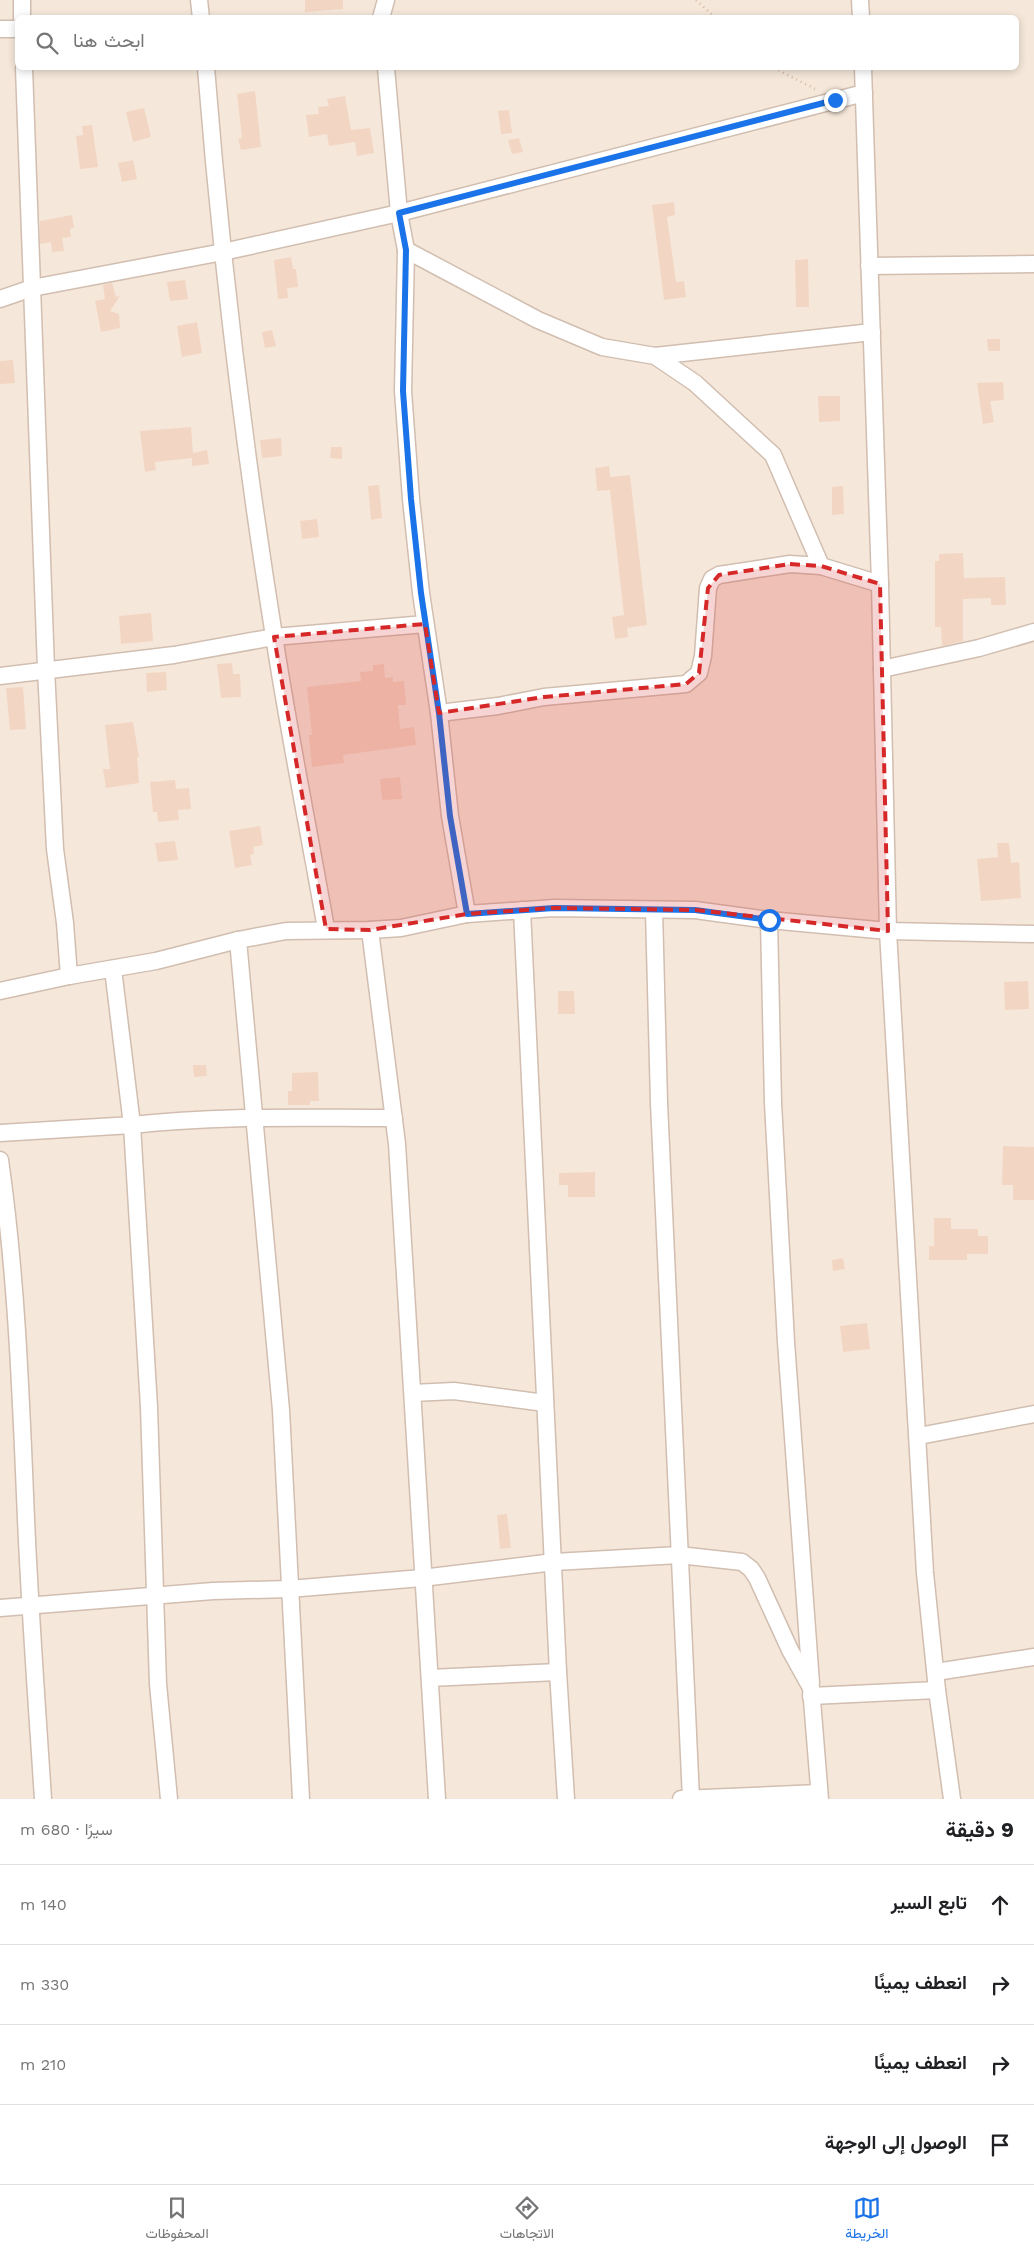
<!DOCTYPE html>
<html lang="ar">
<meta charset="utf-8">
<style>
body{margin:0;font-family:"Work Sans",Vazirmatn,sans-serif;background:#f2f2f2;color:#202124;direction:rtl}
.stop{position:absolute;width:15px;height:15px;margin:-11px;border:4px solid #1a73e8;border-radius:50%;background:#fff}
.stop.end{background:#1a73e8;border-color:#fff;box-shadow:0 1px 5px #0008}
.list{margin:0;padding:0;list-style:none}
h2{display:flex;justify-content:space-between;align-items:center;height:65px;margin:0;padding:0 20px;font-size:21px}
h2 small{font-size:16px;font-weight:400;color:#757577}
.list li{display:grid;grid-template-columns:32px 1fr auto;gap:15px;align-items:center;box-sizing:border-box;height:80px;padding:0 20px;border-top:1px solid #e0e0e0}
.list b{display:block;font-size:19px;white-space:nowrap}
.list em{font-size:16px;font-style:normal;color:#757577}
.icon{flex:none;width:28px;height:28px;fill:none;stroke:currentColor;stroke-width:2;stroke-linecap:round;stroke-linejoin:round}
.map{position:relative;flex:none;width:1034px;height:1799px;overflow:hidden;direction:ltr}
.search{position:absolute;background:#fff;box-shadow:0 2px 8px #0003;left:15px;right:15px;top:15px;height:55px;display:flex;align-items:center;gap:12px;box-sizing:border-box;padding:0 18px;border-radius:8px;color:#757577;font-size:19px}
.sheet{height:385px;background:#fff}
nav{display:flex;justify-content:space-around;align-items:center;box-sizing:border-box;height:70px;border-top:1px solid #e0e0e0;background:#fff;font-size:14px;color:#757577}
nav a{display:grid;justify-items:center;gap:2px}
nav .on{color:#1a73e8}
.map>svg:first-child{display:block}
</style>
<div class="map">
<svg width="1034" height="1799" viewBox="0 0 1034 1799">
<rect width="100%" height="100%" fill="#fdf6ec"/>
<path fill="#f5e8da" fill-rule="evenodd" d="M0 0H1034V1799H0ZM18 18H1016V68H18Z"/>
<g fill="#f3d5c3">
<polygon points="305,0 343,0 343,9 305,12"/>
<polygon points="255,91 261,147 241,150 238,139 242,138 237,94"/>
<polygon points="345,96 351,130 370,128 374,153 357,156 355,142 329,146 327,134 309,137 306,115 319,114 318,107 329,106 327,99"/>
<polygon points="144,108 151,137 133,142 126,112"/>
<polygon points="509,110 512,133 501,134 498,111"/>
<polygon points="92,125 98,167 80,169 76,136 83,135 82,126"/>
<polygon points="519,138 523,152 512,154 508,140"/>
<polygon points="133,160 137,179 122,182 118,163"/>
<polygon points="674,202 675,215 667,217 676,282 684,281 686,297 664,300 652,205"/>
<polygon points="72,215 74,228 70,229 71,237 62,238 64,251 52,252 51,242 40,244 40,221"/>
<polygon points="291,257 293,269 296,269 298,287 287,288 288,298 278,299 274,260"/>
<polygon points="808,259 809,307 796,307 795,260"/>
<polygon points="185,280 188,299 170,301 167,282"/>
<polygon points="112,283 116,297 120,296 110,311 119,314 120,328 101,332 95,301 105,299 103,285"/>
<polygon points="197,322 202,353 182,357 177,326"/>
<polygon points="272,330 276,346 265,348 262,332"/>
<polygon points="987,339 1000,339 1000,351 988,351"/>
<polygon points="13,360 15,383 0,384 0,361"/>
<polygon points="1003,382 1004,400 990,401 994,422 983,424 977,383"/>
<polygon points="818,396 840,396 840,421 819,422"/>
<polygon points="191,427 193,453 207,450 209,464 192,466 192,458 155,462 156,470 145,472 140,431"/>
<polygon points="281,438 282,456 262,458 260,440"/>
<polygon points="331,447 342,447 342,459 330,458"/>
<polygon points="609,466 610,477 630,475 647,625 627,628 628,637 615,639 612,617 624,615 610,490 597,491 595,468"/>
<polygon points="379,485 382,518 371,520 368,486"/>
<polygon points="843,486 844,514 832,515 832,487"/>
<polygon points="317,519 319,537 302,539 300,521"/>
<polygon points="963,553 964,578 1005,577 1006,605 991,605 991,598 963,599 963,641 942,646 941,627 935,627 935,561 939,561 939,554"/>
<polygon points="151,613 153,641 121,644 119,616"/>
<polygon points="232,663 233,674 240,674 241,697 221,698 217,664"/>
<polygon points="384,664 385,678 393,677 393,682 404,681 406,705 398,705 400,729 414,727 416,745 343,755 344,763 312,767 309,735 312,735 307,687 361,681 360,672 373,671 373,665"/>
<polygon points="166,672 167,690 147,692 146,673"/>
<polygon points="23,687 26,729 10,730 6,688"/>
<polygon points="133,722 139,757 137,757 139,783 106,788 103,769 110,769 105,725"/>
<polygon points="400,777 402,799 382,800 380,779"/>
<polygon points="175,780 176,789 189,788 191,809 178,810 179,820 158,822 157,812 153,812 150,782"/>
<polygon points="260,826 263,845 253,847 254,854 250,855 252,865 235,868 229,831"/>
<polygon points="175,841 178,860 158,862 155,843"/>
<polygon points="997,843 1009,843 1011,863 1019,862 1021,898 981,901 977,859 998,857"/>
<polygon points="1028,981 1029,1009 1005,1010 1004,982"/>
<polygon points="558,991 574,991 575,1014 558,1014"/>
<polygon points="193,1065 206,1065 207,1076 194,1077"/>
<polygon points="318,1072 319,1101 310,1101 310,1105 288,1105 288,1091 292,1091 292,1073"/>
<polygon points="1003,1146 1034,1147 1034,1200 1013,1200 1013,1185 1002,1185"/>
<polygon points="595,1172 595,1197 568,1197 568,1185 559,1185 559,1173"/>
<polygon points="934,1218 951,1218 951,1229 978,1229 978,1236 988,1236 988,1254 967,1254 967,1260 929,1260 929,1246 934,1246"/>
<polygon points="843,1258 845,1269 833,1271 832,1260"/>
<polygon points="867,1323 870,1349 843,1352 840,1326"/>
<polygon points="507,1514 511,1548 500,1549 497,1515"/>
</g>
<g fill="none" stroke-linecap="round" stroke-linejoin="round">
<defs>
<g id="minor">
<polyline points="199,0 201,18"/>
<polyline points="860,0 861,18"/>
<polyline points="22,18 22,0"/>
<polyline points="381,18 386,0"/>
<polyline points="0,29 18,29"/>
<polyline points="24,68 46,669 55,849 65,923 69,976"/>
<path d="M206 68C221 258 244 448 274 636 289 734 309 831 326 929"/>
<polyline points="386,68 399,213 406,250 403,391 411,499 421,593 439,713 450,816 467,914"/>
<polyline points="863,68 880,584 888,931 925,1573 937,1690 952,1799"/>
<polyline points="406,250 538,320 602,347 655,356 695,383 773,455 821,566 880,584"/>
<polyline points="869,266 1034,264"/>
<polyline points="0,299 32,288 223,252 399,213 864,93"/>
<polyline points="655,356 872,332"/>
<polyline points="882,669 979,648 1034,632"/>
<polyline points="0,676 174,655 274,637 425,624"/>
<polyline points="439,713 498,706 544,697 686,684 699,673 703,656 708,588 712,579 719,575 790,564 821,566"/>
<polyline points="522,910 558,1672 566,1799"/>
<polyline points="654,910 659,1103 691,1799"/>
<polyline points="769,920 773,1103 786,1342 811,1683"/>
<polyline points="370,930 397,1144 437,1799"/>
<polyline points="238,940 281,1410 301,1799"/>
<polyline points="0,991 69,976 156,961 238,940 286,931 370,930 401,928 467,914 554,908 695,910 769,920 888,931 1034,934"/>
<polyline points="0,1133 132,1125 113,969"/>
<path d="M0 1160C17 1279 21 1400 26 1519 30 1612 37 1706 43 1799"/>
<polyline points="413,1393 454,1391 545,1403"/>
<polyline points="919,1436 1034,1414"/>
<polyline points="0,1608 213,1591 289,1589 422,1578 554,1562 679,1555 742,1562 751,1569 757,1578 790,1650 811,1688 820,1799"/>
<polyline points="936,1672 1034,1657"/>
<polyline points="430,1678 558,1672"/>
<polyline points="811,1696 937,1690"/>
<path d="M169 1799 158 1684 149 1407 132 1125C219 1115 306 1118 394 1118"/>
<polyline points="681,1799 819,1793"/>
</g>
</defs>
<use href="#minor" stroke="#d1beb0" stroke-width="19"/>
<g stroke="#d9b8a5" stroke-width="2.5" stroke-dasharray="1 4" stroke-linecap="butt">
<polyline points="696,0 716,18"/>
<polyline points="774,68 815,89"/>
</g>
<use href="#minor" stroke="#fff" stroke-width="16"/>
</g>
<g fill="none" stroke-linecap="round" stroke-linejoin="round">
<polyline stroke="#1a73e8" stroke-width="6" points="769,920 695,910 554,908 467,914 450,816 439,713 421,593 411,499 403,391 406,250 399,213 835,100"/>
</g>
<path fill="#d62828" fill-opacity="0.2" stroke="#d62828" stroke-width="4" stroke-dasharray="10 6" stroke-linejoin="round" d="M790 564 821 566 880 584 888 931 695 910 554 908 467 914 370 930 326 929 274 637 425 624 439 713 544 697 686 684 699 673 708 588 719 575Z"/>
</svg>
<div class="stop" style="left:769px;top:920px"></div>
<div class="stop end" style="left:835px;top:100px"></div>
<div class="search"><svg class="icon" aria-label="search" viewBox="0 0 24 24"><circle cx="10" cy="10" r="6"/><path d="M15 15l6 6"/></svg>ابحث هنا</div>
</div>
<section class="sheet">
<h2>9 دقيقة<small>سيرًا · 680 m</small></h2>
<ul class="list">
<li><svg class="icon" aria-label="ahead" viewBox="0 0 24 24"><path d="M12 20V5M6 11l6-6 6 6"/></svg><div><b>تابع السير</b></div><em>140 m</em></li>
<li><svg class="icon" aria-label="right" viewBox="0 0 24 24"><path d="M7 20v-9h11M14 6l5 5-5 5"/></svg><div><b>انعطف يمينًا</b></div><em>330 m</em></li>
<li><svg class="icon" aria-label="right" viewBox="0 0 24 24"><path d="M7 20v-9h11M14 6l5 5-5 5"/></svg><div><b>انعطف يمينًا</b></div><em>210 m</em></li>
<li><svg class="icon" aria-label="arrive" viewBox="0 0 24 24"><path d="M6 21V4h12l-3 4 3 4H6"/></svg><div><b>الوصول إلى الوجهة</b></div></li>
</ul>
</section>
<nav>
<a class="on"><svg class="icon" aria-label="map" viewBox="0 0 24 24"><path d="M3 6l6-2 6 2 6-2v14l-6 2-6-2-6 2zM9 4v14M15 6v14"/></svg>الخريطة</a>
<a><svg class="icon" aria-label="directions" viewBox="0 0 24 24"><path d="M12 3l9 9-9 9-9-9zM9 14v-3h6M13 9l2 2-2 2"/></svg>الاتجاهات</a>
<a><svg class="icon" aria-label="saved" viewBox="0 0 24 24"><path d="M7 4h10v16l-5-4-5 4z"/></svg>المحفوظات</a>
</nav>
